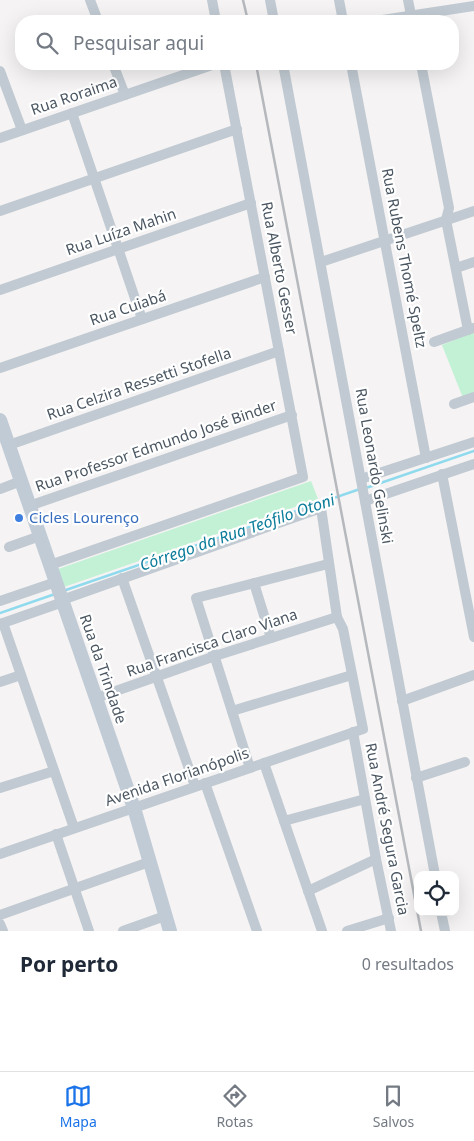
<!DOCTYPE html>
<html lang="pt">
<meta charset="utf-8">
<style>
body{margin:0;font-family:"Noto Sans",sans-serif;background:#f6f6f7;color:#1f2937}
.controls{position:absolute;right:15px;bottom:15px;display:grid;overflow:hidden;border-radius:10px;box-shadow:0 5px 20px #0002}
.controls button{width:45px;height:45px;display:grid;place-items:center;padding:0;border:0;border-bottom:1px solid #e0e1e3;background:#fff;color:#1f2937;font:25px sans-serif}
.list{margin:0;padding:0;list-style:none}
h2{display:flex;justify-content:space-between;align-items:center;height:65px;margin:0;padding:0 20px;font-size:21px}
h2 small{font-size:16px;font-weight:400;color:#747a83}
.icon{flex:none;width:28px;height:28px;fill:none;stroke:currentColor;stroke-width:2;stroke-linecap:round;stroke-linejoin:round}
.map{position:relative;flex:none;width:474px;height:931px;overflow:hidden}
.search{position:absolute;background:#fff;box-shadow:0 5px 20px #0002;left:15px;right:15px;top:15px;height:55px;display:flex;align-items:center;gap:12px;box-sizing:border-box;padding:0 18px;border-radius:20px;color:#747a83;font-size:19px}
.sheet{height:140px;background:#fff}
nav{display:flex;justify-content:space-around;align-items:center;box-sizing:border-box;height:70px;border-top:1px solid #e0e1e3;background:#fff;font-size:14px;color:#747a83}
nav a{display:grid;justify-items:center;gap:2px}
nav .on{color:#1a73e8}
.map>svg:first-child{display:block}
</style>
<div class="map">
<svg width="474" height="931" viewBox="0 0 474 931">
<rect width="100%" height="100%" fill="#f5f3f3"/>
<g fill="#c3f1d5">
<polygon points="474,332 474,393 463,398 442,345"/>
<polygon points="311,481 318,499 64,587 58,569"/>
</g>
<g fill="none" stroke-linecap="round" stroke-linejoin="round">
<g stroke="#90daee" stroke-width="2.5">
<polyline points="366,488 474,451"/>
<polyline points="63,591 360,489"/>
<polyline points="0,613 55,594"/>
</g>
<g stroke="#c1cad2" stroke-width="10">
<polyline points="90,0 98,21"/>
<polyline points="212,0 216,21"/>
<polyline points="270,0 274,21"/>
<polyline points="339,0 343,21"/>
<polyline points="408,0 412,20"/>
<polyline points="376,21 474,6"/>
<polyline points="113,64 125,95"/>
<polyline points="283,64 435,875"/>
<polyline points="351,64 426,458"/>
<polyline points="421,64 449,208 446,220 468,330"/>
<polyline points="0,71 22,130"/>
<polyline points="72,113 142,319"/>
<polyline points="0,138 215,64"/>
<polyline points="0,211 237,129"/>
<polyline points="321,262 474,211"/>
<polyline points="456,268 474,262"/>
<polyline points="0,290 251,203"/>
<polyline points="434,342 473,328"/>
<polyline points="0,368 265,277"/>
<polyline points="454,404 474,397"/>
<polyline points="9,445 279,351"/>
<polyline points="442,474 474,637"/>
<polyline points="361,479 474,442"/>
<polyline points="0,489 21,481"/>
<polyline points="365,501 474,464"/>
<polyline points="29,506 292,415"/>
<polyline points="9,547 40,536"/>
<polyline points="50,565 303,477 224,64"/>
<polyline points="122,578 195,786"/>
<polyline points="254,583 271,638"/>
<polyline points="0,601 56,582"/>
<polyline points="3,623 74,828"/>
<polyline points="0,624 63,602"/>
<polyline points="0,682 21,675"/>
<polyline points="96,698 215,656 337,617"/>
<polyline points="402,701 474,675"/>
<polyline points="232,711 352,675"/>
<polyline points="353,732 376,859 391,931"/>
<polyline points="264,763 322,931"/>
<polyline points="250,768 196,598 328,564"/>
<polyline points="416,778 465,762"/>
<polyline points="205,783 257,931"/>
<polyline points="0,788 54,771"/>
<polyline points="284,821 365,799"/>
<polyline points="56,834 89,931"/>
<polyline points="0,854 363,729 343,629 337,617 321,508 62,600"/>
<polyline points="308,891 376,859"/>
<polyline points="441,912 445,931"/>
<polyline points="0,915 149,862"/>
<polyline points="0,924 3,931"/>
<polyline points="123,931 165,916"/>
<polyline points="347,931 389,918"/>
</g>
<polyline stroke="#c1cbd6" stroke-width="14" points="0,420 134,808 170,931"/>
<g stroke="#b5b8bd" stroke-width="2.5">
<polyline points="243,0 248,21"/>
<polyline points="256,64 421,931"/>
</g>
</g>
<circle fill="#3f7fe0" stroke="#fff" stroke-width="2" cx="19" cy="518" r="5"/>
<g text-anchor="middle" stroke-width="4.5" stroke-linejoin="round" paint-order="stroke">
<g font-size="15" fill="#4a5661" stroke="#fff">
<text transform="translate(74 96) rotate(-19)" y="5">Rua Roraima</text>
<text transform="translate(121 232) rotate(-19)" y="5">Rua Luíza Mahin</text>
<text transform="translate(404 258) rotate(79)" y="5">Rua Rubens Thomé Speltz</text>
<text transform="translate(279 268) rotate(79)" y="5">Rua Alberto Gesser</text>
<text transform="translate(128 308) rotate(-19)" y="5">Rua Cuiabá</text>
<text transform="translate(139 384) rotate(-19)" y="5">Rua Celzira Ressetti Stofella</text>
<text transform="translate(156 446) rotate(-19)" y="5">Rua Professor Edmundo José Binder</text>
<text transform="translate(374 466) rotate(80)" y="5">Rua Leonardo Gelinski</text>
<text transform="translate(212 643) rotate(-19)" y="5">Rua Francisca Claro Viana</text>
<text transform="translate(103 669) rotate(71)" y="5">Rua da Trindade</text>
<text transform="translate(177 777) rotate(-19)" y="5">Avenida Florianópolis</text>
<text transform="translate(387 829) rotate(79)" y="5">Rua André Segura Garcia</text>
</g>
<g font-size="15" fill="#366cbe" stroke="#fff" text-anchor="start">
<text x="29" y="523">Cicles Lourenço</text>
</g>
<g font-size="16" font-style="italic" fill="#0c7c9b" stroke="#fff">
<text transform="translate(237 532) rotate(-19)" y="6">Córrego da Rua Teófilo Otoni</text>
</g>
</g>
</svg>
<div class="controls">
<button><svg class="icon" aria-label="locate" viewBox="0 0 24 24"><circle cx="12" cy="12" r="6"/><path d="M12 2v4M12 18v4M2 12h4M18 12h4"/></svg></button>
</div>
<div class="search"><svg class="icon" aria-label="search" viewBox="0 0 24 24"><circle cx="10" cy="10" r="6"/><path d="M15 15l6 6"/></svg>Pesquisar aqui</div>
</div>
<section class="sheet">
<h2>Por perto<small>0 resultados</small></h2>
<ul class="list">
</ul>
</section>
<nav>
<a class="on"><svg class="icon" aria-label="map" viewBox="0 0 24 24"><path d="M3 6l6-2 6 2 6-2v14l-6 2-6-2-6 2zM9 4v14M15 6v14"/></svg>Mapa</a>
<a><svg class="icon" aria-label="directions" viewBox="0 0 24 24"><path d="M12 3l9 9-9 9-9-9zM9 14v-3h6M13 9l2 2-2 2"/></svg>Rotas</a>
<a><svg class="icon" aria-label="saved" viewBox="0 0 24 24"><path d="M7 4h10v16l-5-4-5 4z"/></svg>Salvos</a>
</nav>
